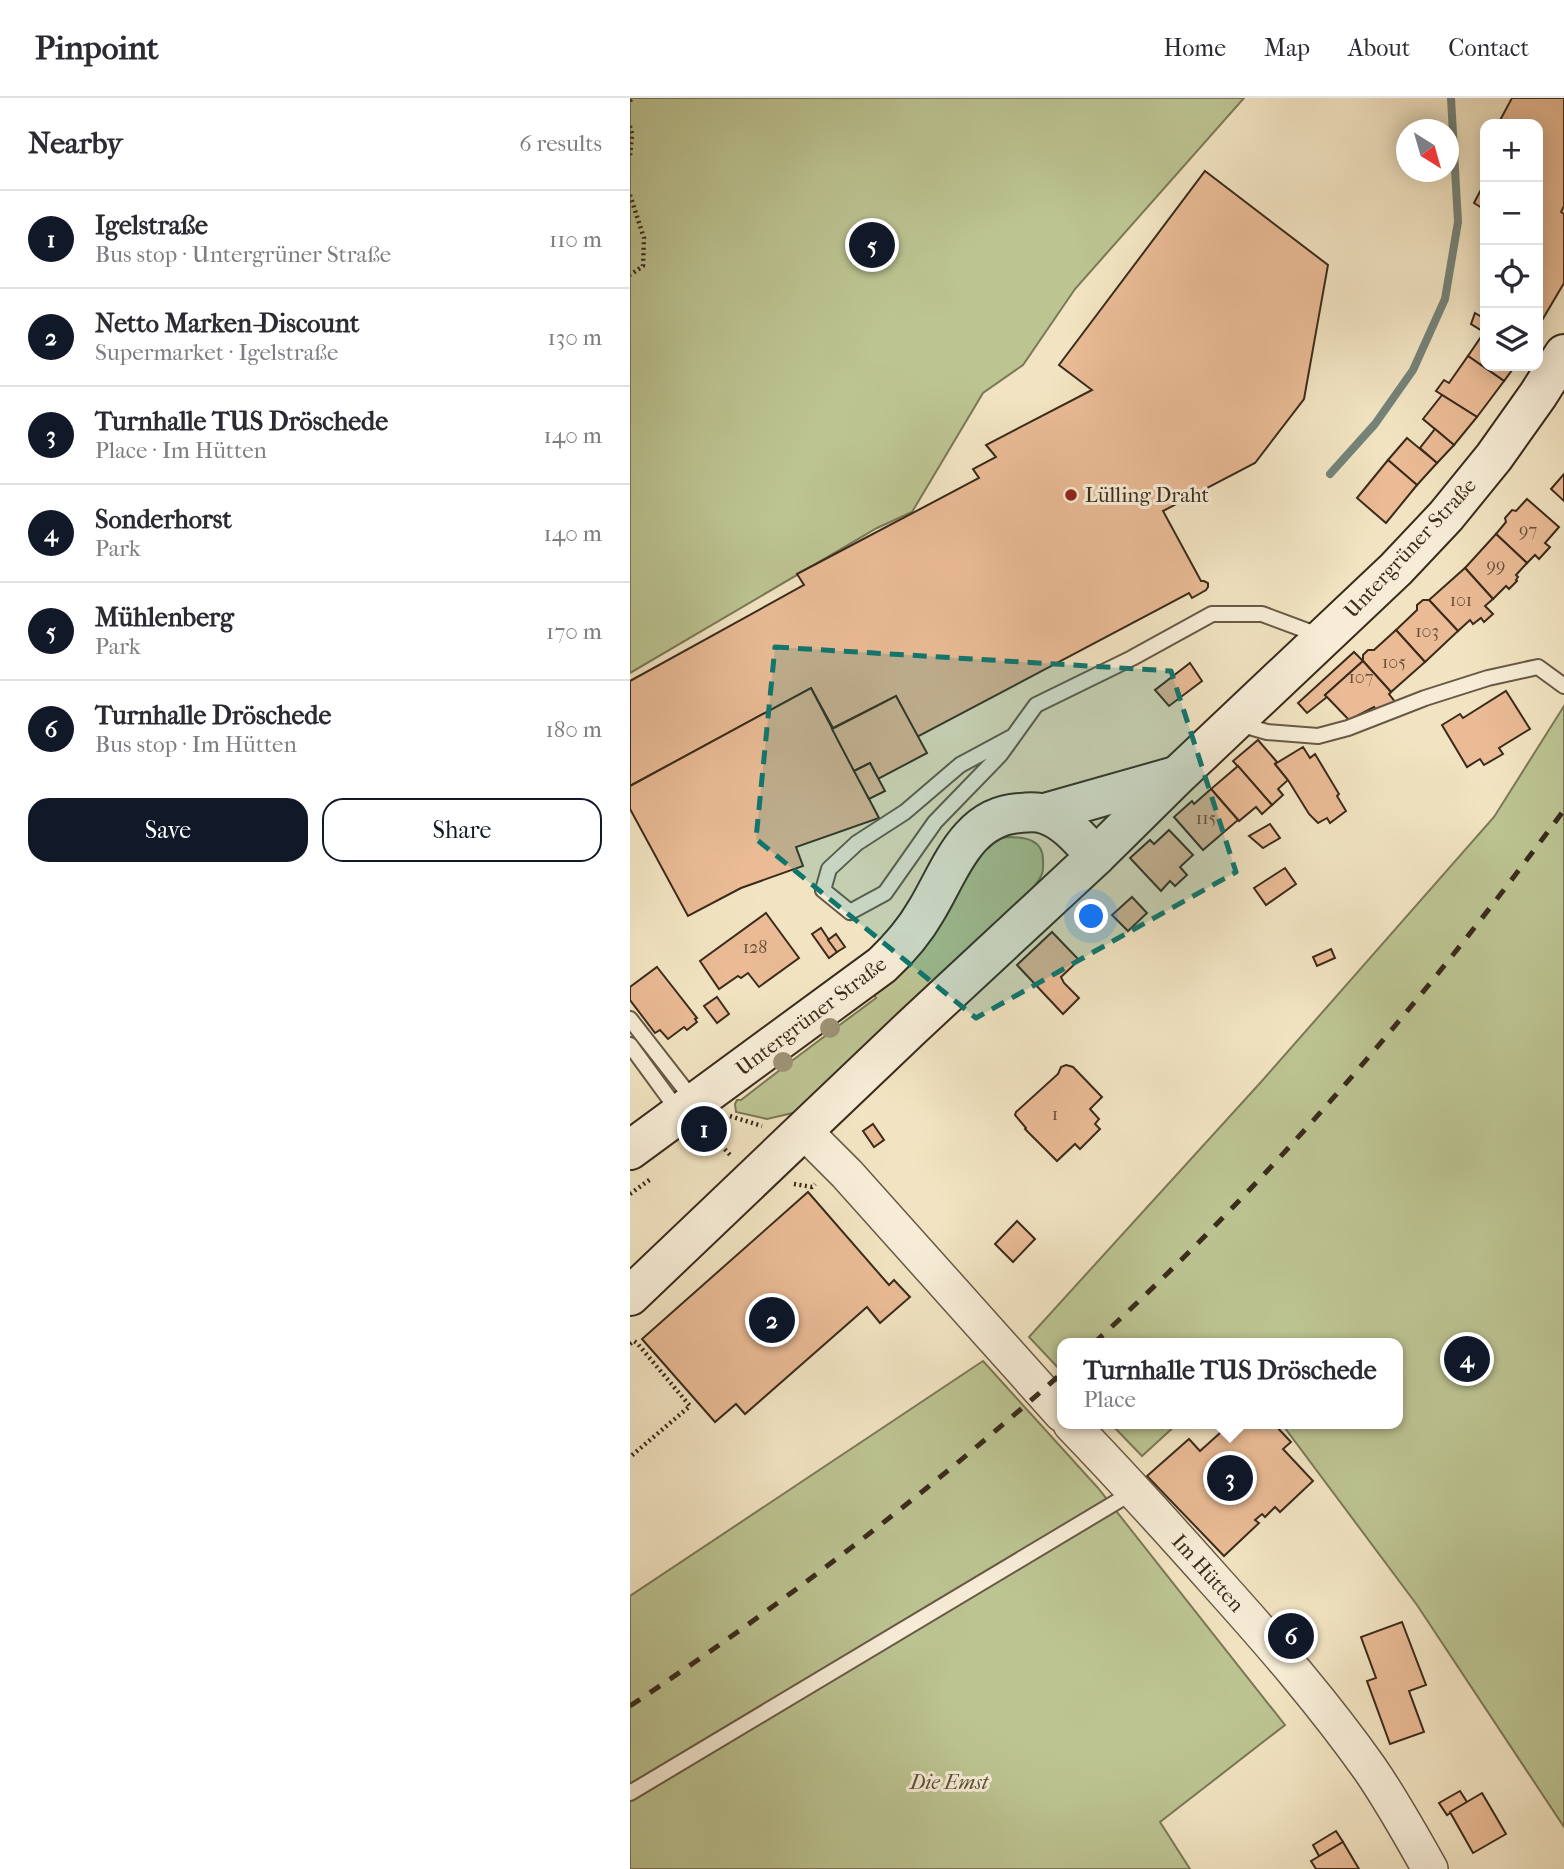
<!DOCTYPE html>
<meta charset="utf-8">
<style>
body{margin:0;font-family:"IM FELL French Canon",serif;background:#f2f2f3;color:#2b2b33}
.controls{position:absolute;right:21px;top:21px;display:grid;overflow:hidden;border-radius:14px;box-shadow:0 4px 18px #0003}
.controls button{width:63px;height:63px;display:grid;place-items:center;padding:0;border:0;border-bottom:2px solid #e1e1e2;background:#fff;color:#2b2b33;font:35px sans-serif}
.compass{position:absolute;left:766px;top:21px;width:63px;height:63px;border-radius:50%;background:#fff;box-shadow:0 4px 18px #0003;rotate:143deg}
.you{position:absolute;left:462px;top:819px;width:24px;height:24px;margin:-18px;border:5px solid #fff;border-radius:50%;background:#1a73e8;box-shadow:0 0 0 10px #1a73e833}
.badge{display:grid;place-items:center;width:46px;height:46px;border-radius:50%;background:#111827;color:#fff;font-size:23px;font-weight:700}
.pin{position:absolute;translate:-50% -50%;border:4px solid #fff;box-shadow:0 2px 7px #0006}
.popup{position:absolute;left:427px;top:1240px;width:346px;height:91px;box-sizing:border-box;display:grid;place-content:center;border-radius:14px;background:#fff;filter:drop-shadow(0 2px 5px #0005);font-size:23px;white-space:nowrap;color:#7c7c81}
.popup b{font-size:26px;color:#2b2b33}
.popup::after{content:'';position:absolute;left:50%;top:100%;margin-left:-14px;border:14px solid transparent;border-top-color:#fff}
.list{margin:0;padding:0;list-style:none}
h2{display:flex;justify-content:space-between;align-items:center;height:91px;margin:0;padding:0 28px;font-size:30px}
h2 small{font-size:23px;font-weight:400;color:#7c7c81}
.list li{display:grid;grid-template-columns:46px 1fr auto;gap:21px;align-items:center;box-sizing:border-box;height:98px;padding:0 28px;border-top:2px solid #e1e1e2}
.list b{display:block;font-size:26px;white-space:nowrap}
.list p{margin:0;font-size:23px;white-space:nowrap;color:#7c7c81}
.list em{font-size:23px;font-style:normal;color:#7c7c81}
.actions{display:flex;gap:14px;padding:21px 28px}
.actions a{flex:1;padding:16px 0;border:2px solid #111827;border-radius:21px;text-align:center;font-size:24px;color:#111827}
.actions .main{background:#111827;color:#fff}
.icon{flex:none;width:38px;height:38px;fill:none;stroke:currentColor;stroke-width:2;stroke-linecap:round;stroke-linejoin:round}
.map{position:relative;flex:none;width:934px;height:1771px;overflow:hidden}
header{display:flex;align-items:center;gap:42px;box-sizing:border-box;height:98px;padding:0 35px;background:#fff;border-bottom:2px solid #e1e1e2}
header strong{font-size:33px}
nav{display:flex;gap:38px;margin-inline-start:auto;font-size:24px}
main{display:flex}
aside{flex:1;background:#fff}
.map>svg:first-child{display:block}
</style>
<header>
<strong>Pinpoint</strong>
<nav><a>Home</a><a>Map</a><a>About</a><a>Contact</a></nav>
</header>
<main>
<aside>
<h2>Nearby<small>6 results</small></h2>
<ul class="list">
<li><span class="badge">1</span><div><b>Igelstraße</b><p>Bus stop · Untergrüner Straße</p></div><em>110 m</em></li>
<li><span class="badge">2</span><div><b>Netto Marken-Discount</b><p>Supermarket · Igelstraße</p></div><em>130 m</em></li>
<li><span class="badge">3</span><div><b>Turnhalle TUS Dröschede</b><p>Place · Im Hütten</p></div><em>140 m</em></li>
<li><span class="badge">4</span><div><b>Sonderhorst</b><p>Park</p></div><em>140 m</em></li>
<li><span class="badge">5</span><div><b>Mühlenberg</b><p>Park</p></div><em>170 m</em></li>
<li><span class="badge">6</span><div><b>Turnhalle Dröschede</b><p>Bus stop · Im Hütten</p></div><em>180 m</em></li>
</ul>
<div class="actions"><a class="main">Save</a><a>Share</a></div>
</aside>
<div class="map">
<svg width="934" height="1771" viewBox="0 0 934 1771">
<rect width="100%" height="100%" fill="#f2e4c2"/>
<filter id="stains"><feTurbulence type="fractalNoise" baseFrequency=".00286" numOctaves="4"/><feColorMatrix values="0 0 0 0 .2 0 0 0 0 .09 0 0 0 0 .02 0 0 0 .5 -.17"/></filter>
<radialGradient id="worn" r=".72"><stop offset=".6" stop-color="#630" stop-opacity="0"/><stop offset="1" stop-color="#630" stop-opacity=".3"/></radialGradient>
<g fill="#bcc492" stroke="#7b7857" stroke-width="2">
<polygon points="0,0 614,0 445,191 393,267 353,295 282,414 247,430 0,575"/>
<polygon points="934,608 934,1729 787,1507 652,1326 768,1326 768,1245 432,1245 432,1274 399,1239 631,984 864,719"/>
<path d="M377 739C394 739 413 741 413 762 413 768 414 773 411 778 407 787 400 793 394 800L167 1014 137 1021 106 1014 105 1006 107 1002H111L150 972 145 965 153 958 159 965 199 935 194 928 201 922 207 929 246 900 241 892 339 765 366 742Z"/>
<polygon points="353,1263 468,1390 655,1627 530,1724 560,1771 0,1771 0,1498"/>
<polygon points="481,1326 547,1326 512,1358"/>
</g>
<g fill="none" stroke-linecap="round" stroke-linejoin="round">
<polyline stroke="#75837a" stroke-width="8" points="700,376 745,326 783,272 815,201 828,124 821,0"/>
</g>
<g fill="#eabb95" stroke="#3a2b1c" stroke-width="2">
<polygon points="882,0 934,0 934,108 931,114 934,116 934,185 908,229 908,26 868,26"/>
<polygon points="575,73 698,167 674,301 625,365 533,413 571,483 574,483 578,485 578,489 576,492 562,500 559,495 287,639 266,598 203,630 181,590 0,688 0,583 174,487 167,476 349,380 343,371 366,359 356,347 462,292 429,267"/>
<polygon points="855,84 855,114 852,113 852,110 844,105"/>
<polygon points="845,215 855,221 854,234 841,226"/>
<polygon points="855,233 855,268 885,268 874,283 838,258"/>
<polygon points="838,258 874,283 847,319 806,293 814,282 819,285"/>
<polygon points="812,297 847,319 824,347 793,321"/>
<polygon points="805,331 824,347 807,365 790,350"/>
<polygon points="777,340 807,365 787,387 758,362"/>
<polygon points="758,362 787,387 756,425 727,400"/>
<polygon points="934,376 934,403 921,391"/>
<polygon points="897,401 929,429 915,445 920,449 909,461 905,457 897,465 866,436 876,424 875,420 882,412 886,413"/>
<polygon points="866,436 897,465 886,477 888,479 886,482 887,483 879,491 876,488 863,501 835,470"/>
<polygon points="835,470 863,501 855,508 863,516 854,524 851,520 843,526 840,522 828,533 799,502"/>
<polygon points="793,502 799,502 828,533 795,564 766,532 787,512 787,507"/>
<polygon points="766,532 795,564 761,594 733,563 733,557 738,552 744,552"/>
<polygon points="724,554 733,563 695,597 697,599 677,615 668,605"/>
<polygon points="733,563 761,594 759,596 766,605 747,613 744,609 719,622 695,597"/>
<polygon points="560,565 572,583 539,608 525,592"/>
<polygon points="181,590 249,720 166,749 173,768 111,790 58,818 0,711 0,688"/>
<polygon points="876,593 900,631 869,650 873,656 854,667 850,661 837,669 812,627 830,616 833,620"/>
<polygon points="266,598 297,655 248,681 240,665 224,673 202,631"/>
<polygon points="628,642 647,664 645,666 658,682 648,691 653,697 642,707 603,663"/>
<polygon points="673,649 680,660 685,656 709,696 707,698 716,713 700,725 697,720 688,725 679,716 658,682 645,666"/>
<polygon points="240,665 255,693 239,701 224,673"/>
<polygon points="608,668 642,707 632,716 626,709 609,723 581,691"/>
<polygon points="581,691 608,722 573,752 544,719 562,703 564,706"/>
<polygon points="640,726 650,740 633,750 619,738"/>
<polygon points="539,732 563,757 550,769 557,777 545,788 540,783 531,793 500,760 520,742 524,746"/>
<polygon points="655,770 666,786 636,807 624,790"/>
<polygon points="502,799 517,815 498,833 482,817"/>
<polygon points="136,815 169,860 129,889 118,875 111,880 108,878 89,891 70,863"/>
<polygon points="191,830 207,854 199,860 182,836"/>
<polygon points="422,834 449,862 431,879 434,885 449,900 433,916 387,867"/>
<polygon points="206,836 215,849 207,854 198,842"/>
<polygon points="701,851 705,860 687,868 683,859"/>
<polygon points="27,869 67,920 65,921 67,924 57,932 54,929 38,941 30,932 25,935 0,902 0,889"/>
<polygon points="87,899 99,916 87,925 74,908"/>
<polygon points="436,967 443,969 472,999 460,1011 469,1021 465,1026 470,1031 450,1051 445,1046 427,1063 395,1031 396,1030 385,1017 386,1014 428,976 431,969"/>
<polygon points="243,1026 254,1042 244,1049 233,1033"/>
<polygon points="178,1094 259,1187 264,1182 280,1199 250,1225 237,1209 115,1316 106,1306 85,1324 12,1241"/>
<polygon points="387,1123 405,1141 383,1164 365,1146"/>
<polygon points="600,1326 644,1326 661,1344 653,1351 683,1383 650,1414 645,1409 635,1419 632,1416 625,1422 629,1425 594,1458 517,1378 559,1341 570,1353"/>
<polygon points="772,1524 796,1587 779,1593 794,1634 760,1646 737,1583 746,1580 731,1539"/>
<polygon points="830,1693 837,1704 817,1717 809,1705"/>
<polygon points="852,1695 876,1736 843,1755 820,1714"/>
<polygon points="706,1733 713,1744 689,1758 683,1747"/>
<polygon points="713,1744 729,1771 686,1771 681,1763"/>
</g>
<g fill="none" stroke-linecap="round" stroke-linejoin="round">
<defs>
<g id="service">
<polyline points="609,626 637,634 688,638 718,630 795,600 858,580 908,569 934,588"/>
<polyline points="382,639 330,667 275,714 227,745 199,771 193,792 220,814 255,795 305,724 370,657 406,607 502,560 582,516 632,516 691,538"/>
<polyline points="0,921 64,1003"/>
<polyline points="0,947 49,1014"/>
<polyline points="0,1695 503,1394"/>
</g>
<g id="tertiary">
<polyline points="174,1033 217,1076 432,1316"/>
<path d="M441 1326C491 1378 540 1432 588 1486 641 1545 694 1606 740 1671 762 1703 781 1737 800 1771"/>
</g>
<g id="secondary">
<polyline points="415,715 542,679"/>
<path d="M0 1052 252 867C269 851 284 834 296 813 320 774 336 717 391 715 399 714 410 714 417 717 437 724 452 744 466 758"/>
<polyline points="0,1198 281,930 466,758 547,678 766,471 816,418 864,359 908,297 934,256"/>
</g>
</defs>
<use href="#service" stroke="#685946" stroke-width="18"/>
<use href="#tertiary" stroke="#685946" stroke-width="38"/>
<use href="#secondary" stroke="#3a2b1c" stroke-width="42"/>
<g stroke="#3a2b1c" stroke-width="4.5" stroke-dasharray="2 3.5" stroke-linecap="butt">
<polyline points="0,3 2,0"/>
<polyline points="0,28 2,36 0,59"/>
<polyline points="0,97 14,140 13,168 0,177"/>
<polyline points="100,1018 132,1028"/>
<polyline points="80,1035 100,1057"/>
<polyline points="164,1086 182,1089 185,1086"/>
<polyline points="0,1096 22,1080"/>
<polyline points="0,1246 4,1243 7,1245 60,1308 0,1359"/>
</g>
<use href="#service" stroke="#f7edd7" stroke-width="14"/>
<use href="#tertiary" stroke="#f7edd7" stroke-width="35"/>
<use href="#secondary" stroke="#f7edd7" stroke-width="38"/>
<g stroke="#3a2b1c" stroke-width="5" stroke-dasharray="12 12" stroke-linecap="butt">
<path d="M464 1245C639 1085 793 903 934 712"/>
<path d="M0 1608C152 1507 296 1396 432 1275"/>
</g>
</g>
<g fill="#9e9377">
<circle cx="200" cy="930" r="10"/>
<circle cx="153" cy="964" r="10"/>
</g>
<path fill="#0f766e" fill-opacity="0.2" stroke="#0f766e" stroke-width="5" stroke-dasharray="14 9" stroke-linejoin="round" d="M145 549 541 573 606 774 346 920 126 741Z"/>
<circle fill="#8f2418" stroke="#f7edd7" stroke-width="2.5" cx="441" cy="397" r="7"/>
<g text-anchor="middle" stroke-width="6" stroke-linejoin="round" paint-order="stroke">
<g font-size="18" fill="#664f3a">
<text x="898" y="438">97</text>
<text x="866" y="473">99</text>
<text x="831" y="508">101</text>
<text x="797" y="539">103</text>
<text x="764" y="570">105</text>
<text x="731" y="585">107</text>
<text x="576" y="726">115</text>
<text x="125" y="855">128</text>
<text x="425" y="1022">1</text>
</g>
<g font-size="21" fill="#3a2b1c" stroke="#f7edd7" text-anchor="start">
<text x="455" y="404">Lülling Draht</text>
</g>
<g font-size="21" fill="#3a2b1c" stroke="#f7edd7">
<text transform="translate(780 450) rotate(-47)" y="7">Untergrüner Straße</text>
<text transform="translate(181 918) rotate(-37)" y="7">Untergrüner Straße</text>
<text transform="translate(578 1475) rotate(48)" y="7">Im Hütten</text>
</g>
<g font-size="21" font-style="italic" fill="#5a513a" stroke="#f7edd7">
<text x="319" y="1691">Die Emst</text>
</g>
</g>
<rect width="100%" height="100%" filter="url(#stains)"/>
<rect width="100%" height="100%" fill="url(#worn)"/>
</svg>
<div class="controls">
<button>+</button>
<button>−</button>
<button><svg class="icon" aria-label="locate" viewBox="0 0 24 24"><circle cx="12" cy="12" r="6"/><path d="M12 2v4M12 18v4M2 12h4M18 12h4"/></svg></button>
<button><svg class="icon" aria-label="layers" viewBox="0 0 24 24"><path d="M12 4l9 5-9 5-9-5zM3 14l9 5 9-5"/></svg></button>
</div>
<svg class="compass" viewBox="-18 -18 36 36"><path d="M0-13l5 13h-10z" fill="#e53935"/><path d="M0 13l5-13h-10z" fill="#7c7c81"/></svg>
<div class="you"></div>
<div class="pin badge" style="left:74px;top:1031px">1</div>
<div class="pin badge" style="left:142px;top:1222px">2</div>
<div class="pin badge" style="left:600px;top:1380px">3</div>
<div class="popup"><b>Turnhalle TUS Dröschede</b>Place</div>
<div class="pin badge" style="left:837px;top:1261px">4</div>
<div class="pin badge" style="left:242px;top:147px">5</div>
<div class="pin badge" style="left:661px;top:1538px">6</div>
</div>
</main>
